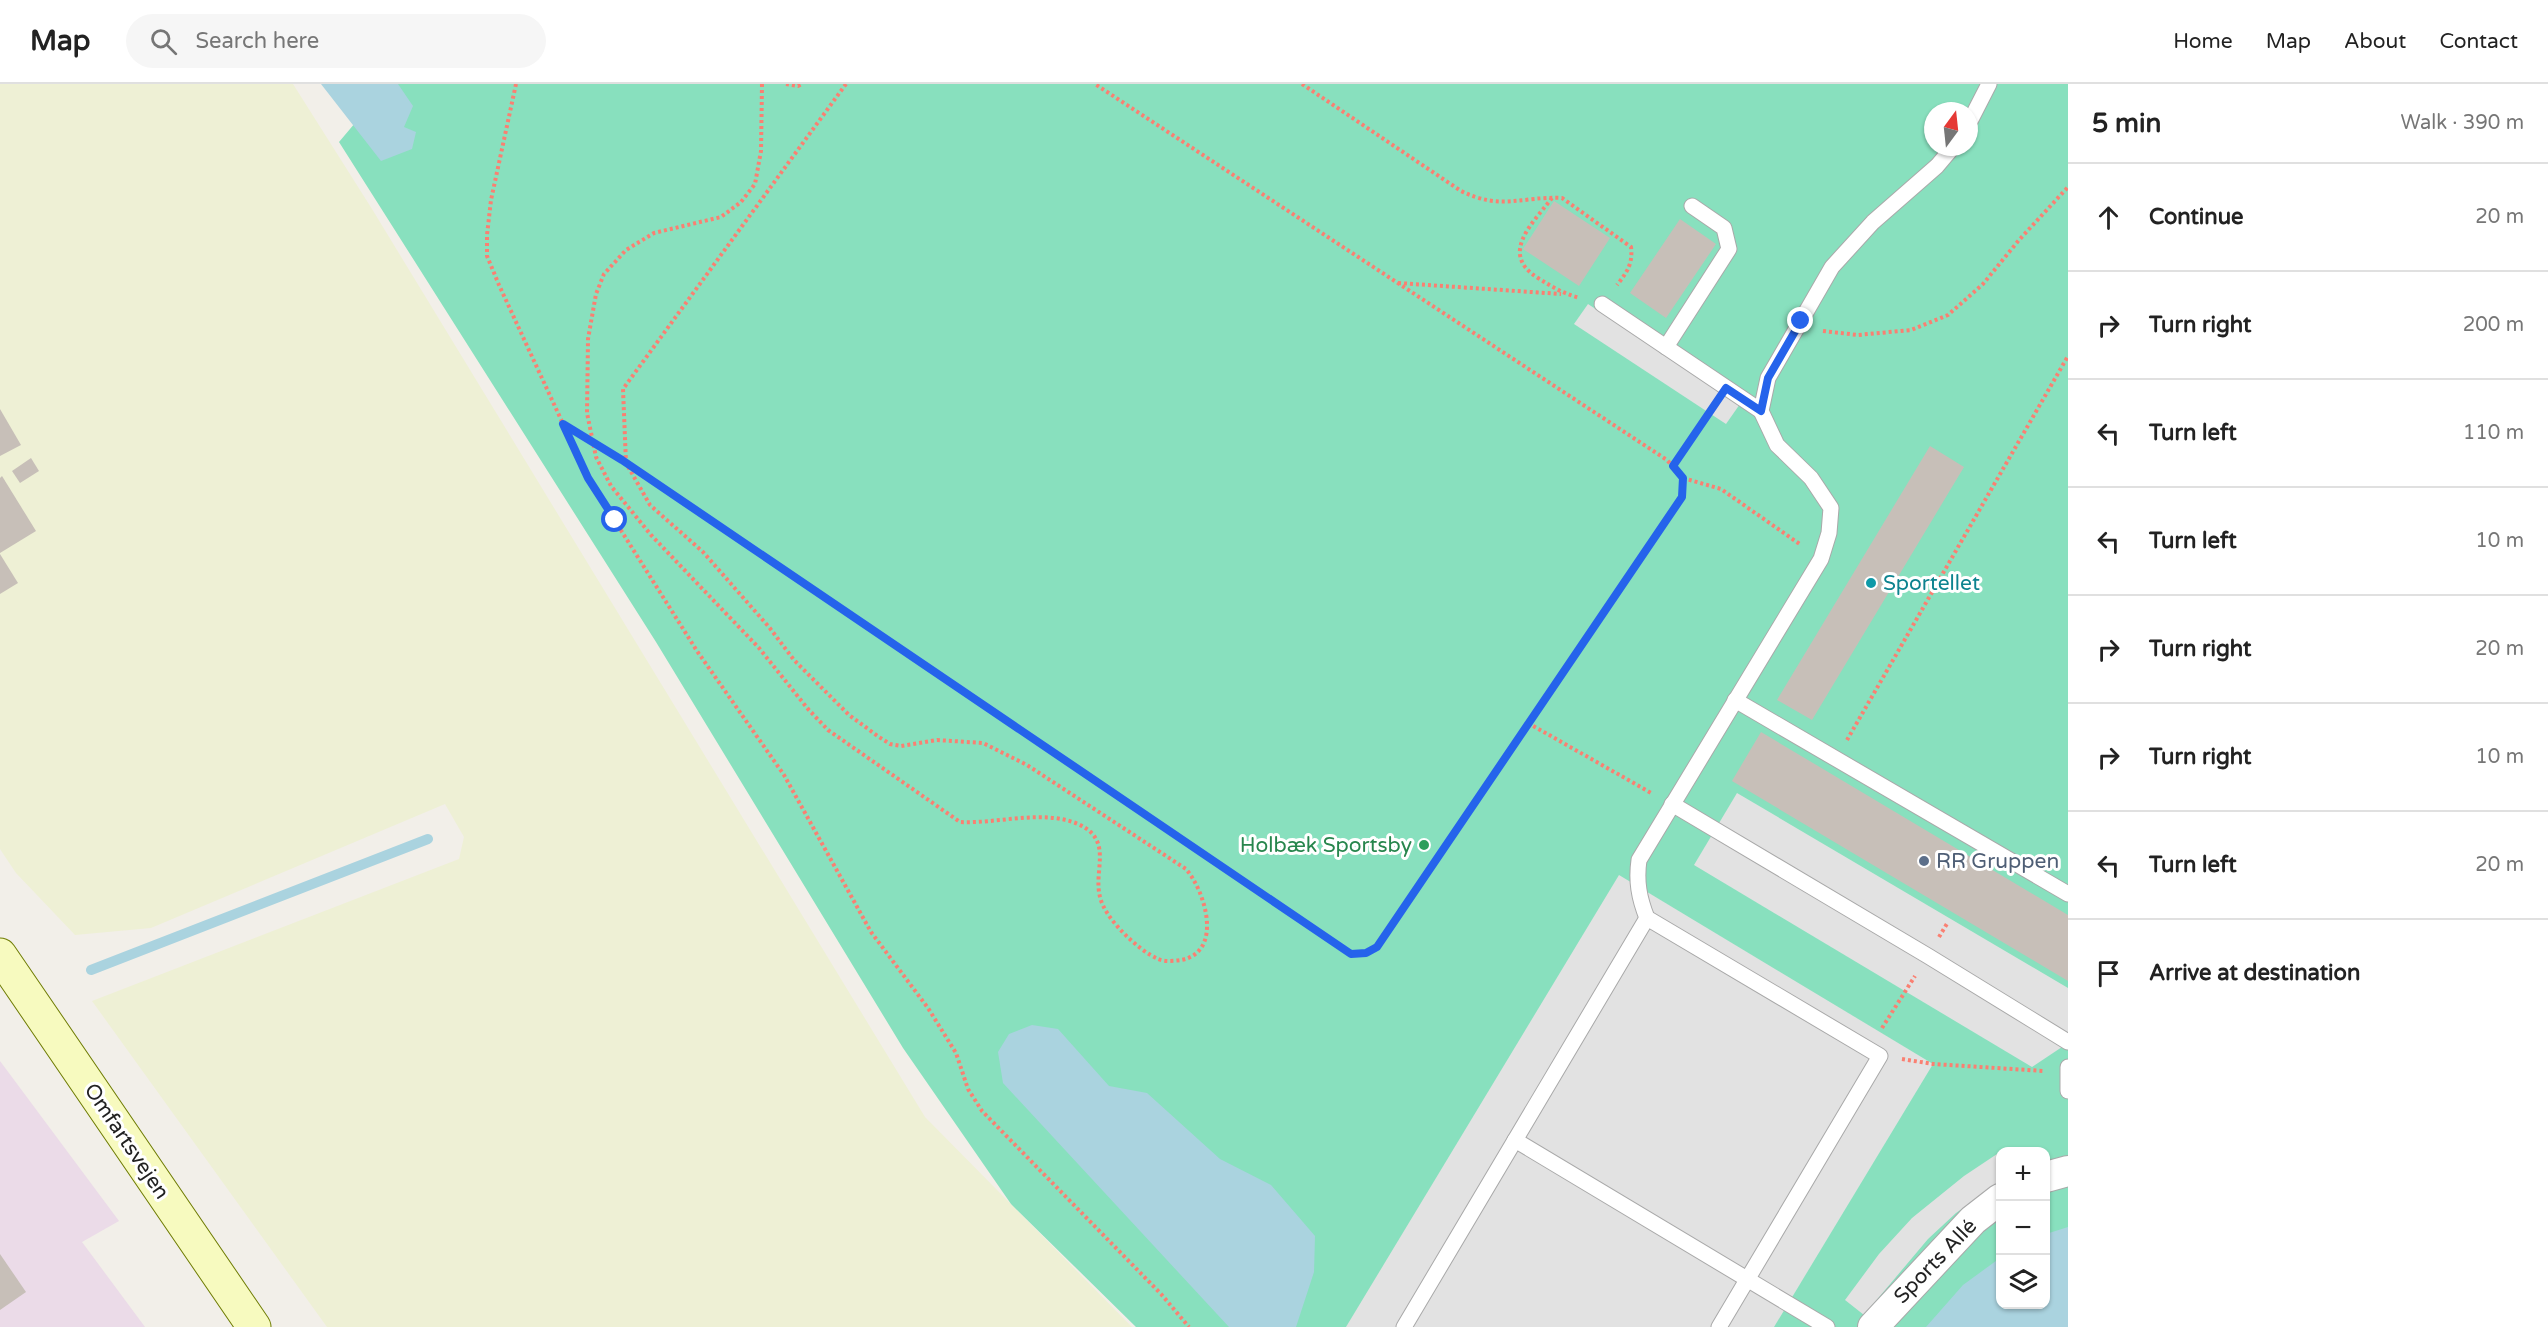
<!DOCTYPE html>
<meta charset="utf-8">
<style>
body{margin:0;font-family:"Varela Round",sans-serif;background:#f6f6f6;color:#222}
.controls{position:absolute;right:18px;bottom:18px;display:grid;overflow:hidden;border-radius:12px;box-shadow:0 2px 4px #0004}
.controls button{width:54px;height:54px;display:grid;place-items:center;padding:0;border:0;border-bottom:2px solid #e0e0e0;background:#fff;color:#222;font:30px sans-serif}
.compass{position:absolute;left:1924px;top:18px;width:54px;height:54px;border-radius:50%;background:#fff;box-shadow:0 2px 4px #0004;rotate:15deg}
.stop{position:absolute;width:18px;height:18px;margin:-14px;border:4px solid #2563eb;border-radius:50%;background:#fff}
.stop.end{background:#2563eb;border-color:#fff;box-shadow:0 2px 6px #0008}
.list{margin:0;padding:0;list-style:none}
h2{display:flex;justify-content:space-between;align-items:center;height:78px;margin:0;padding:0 24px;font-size:26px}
h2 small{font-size:20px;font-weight:400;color:#767676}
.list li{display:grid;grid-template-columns:39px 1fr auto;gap:18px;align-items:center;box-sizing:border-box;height:108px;padding:0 24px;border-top:2px solid #e0e0e0}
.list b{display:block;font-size:22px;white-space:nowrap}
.list em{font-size:20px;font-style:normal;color:#767676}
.icon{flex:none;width:33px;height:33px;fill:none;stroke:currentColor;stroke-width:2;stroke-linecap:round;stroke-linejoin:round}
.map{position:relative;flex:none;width:2068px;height:1243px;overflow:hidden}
header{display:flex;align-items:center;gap:36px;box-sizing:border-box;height:84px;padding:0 30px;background:#fff;border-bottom:2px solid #e0e0e0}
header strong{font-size:28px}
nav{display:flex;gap:33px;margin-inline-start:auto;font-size:21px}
.search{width:420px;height:54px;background:#f6f6f6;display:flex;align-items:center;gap:15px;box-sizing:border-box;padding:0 21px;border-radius:33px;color:#767676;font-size:22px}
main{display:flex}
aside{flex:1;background:#fff}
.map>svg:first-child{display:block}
</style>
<header>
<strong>Map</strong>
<div class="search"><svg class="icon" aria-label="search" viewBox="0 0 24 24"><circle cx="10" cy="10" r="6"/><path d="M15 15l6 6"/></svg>Search here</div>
<nav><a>Home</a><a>Map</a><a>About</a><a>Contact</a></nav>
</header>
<main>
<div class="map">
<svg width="2068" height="1243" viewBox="0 0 2068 1243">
<rect width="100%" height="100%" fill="#f2efe9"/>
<polygon fill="#ebdbe8" points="0,977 119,1137 82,1158 145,1243 0,1243"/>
<polygon fill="#eef0d5" points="0,0 293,0 372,125 925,1033 1132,1243 327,1243 92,917 459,775 464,753 445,720 151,844 75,851 16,789 0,765"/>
<path fill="#88e0be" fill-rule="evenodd" d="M388 0H2068V1243H1136L1011 1120 903 964 656 558 339 58ZM1933 27H1969V63H1933ZM2000 1068H2046V1220H2000Z"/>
<g fill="#e2e2e2">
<polygon points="1588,220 1740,320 1726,340 1574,240"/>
<polygon points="1737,709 2068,904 2068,959 2032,983 1694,781"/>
<polygon points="1619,791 1933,980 1774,1243 1346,1243"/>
<polygon points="2000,1068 2000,1098 1956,1129 1928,1155 1864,1231 1845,1216 1879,1170 1912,1134 1964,1092"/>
</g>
<g fill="#aad3df">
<polygon points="321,0 398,0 413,22 404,43 416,48 412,65 381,77"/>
<polygon points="1032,941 1058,945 1109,1002 1147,1009 1220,1075 1271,1101 1315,1152 1314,1188 1296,1243 1229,1243 1003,999 998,968 1009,950"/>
<polygon points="2068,1143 2068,1243 1926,1243 1963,1201 2000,1174 2000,1220 2046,1220 2046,1150"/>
</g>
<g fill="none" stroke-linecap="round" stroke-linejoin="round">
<polyline stroke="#aad3df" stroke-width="10" points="91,886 428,755"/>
</g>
<g fill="#c7bfb8">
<polygon points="1554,117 1610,154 1579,202 1523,165"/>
<polygon points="1680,135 1716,160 1666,234 1630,209"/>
<polygon points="0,325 21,361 0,372"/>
<polygon points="1930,362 1964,383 1812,636 1777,616"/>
<polygon points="31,374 39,387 20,399 12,387"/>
<polygon points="2,392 36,447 0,469 0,394"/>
<polygon points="0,470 18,499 0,510"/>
<polygon points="1761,648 2068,831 2068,897 1732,697"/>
<polygon points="0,1170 26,1208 0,1226"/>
</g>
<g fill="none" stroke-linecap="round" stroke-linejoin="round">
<defs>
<g id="service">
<polyline points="1969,39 1989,0"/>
<polyline points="1602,220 1761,327"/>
<polyline points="1666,263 1729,165 1724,144 1692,122"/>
<polyline points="1735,616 2068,810"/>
<polyline points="1672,720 1928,872 2068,958"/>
<polyline points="2068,983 2068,1007"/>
<polyline points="1515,1056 1827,1243"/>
<polyline points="1404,1243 1647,834"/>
<path d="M1719 1243 1880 972 1647 834C1639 814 1636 797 1639 776L1821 475 1829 449 1831 424 1811 394 1777 361 1761 327 1768 294 1832 183 1873 138 1937 82 1953 63"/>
</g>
<g id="minor">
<polyline points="2046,1093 2068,1087"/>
<polyline points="1873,1243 1973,1136 2000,1115"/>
</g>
<polyline id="secondary" points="0,871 254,1243"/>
</defs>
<use href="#service" stroke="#a9a9a9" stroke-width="17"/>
<use href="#minor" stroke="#a9a9a9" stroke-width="32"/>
<use href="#secondary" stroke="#707d05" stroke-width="35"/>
<g stroke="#fa8072" stroke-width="4" stroke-dasharray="3 3" stroke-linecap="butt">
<polyline points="516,0 491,116 487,151 487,172 499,201 588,394 697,567 784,691 871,848 928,924 956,969 968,1005 982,1027 1161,1210 1189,1243"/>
<path d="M762 0 761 67 755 100 741 118 721 133 654 149 626 166 604 190 596 210 588 255 587 329 596 373 611 402 651 451 759 564 808 625 828 646 960 738C997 740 1043 725 1078 740 1114 756 1093 786 1100 813 1105 835 1138 866 1158 875 1165 878 1174 877 1181 876 1224 868 1205 807 1186 785L1027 681 983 659 937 656 901 662 890 660 879 653 849 631 794 576 769 543 703 468 650 421 626 379 623 305 846 0"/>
<polyline points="786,0 798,2 802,0"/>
<path d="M1302 0 1461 107C1502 127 1521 112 1562 114L1631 163C1633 180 1627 188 1617 201"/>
<path d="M1552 114C1532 140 1499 170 1538 194 1552 203 1564 210 1580 214"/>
<polyline points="1398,199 1561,210"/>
<polyline points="1823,247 1858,251 1911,246 1948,231 1983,200 2019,156 2068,103"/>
<polyline points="563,340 622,376 1351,870 1367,869 1377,863 1682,413 1683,394 1667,376 1095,0"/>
<polyline points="1673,382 1713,324"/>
<polyline points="1683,394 1721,405 1801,461"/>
<polyline points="1528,639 1653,710"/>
<polyline points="1847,656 2068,272"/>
<polyline points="1939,853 1948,838"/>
<polyline points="1882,944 1915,892"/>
<polyline points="1902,975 1933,980 2044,987"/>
</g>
<use href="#service" stroke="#fff" stroke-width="15"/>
<use href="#minor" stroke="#fff" stroke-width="30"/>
<use href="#secondary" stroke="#f7fabf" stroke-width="33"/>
</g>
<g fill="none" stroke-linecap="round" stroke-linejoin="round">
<polyline stroke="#2563eb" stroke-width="8" points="615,436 588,394 563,340 622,376 1351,870 1366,869 1377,863 1682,413 1683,394 1673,382 1726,304 1761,327 1768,294 1801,237"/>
</g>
<circle fill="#0f9aa8" stroke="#fff" stroke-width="2" cx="1871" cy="499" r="6"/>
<circle fill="#2e9e5b" stroke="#fff" stroke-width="2" cx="1424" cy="761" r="6"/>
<circle fill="#5c6f8a" stroke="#fff" stroke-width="2" cx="1924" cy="777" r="6"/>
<g text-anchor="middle" stroke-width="6" stroke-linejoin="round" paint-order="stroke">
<g font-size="21" fill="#0d838f" stroke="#fff" text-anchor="start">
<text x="1883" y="506">Sportellet</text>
</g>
<g font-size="21" fill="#27864d" stroke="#fff" text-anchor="end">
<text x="1412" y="768">Holbæk Sportsby</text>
</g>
<g font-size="21" fill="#4e5e75" stroke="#fff" text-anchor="start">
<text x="1936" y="784">RR Gruppen</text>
</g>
<g font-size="21" fill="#222" stroke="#fff">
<text transform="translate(127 1057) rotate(56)" y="7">Omfartsvejen</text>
<text transform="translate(1935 1177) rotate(-46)" y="7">Sports Allé</text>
</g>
</g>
</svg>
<div class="controls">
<button>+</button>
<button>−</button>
<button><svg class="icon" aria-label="layers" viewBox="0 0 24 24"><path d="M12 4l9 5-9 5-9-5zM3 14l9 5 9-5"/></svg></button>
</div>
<svg class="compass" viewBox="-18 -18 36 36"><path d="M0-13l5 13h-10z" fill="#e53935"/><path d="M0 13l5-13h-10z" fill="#767676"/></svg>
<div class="stop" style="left:615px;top:436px"></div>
<div class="stop end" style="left:1801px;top:237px"></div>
</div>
<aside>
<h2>5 min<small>Walk · 390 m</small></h2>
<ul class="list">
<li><svg class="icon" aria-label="ahead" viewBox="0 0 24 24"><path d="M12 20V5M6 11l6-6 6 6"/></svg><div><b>Continue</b></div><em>20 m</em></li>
<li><svg class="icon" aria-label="right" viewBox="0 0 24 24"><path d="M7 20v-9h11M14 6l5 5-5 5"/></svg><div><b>Turn right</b></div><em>200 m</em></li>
<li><svg class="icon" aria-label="left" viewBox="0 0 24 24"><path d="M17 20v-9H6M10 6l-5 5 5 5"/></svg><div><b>Turn left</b></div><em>110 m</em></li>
<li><svg class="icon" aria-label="left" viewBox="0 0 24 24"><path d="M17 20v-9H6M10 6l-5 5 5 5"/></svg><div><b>Turn left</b></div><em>10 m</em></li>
<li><svg class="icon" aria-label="right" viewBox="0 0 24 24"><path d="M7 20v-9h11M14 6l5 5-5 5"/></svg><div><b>Turn right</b></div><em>20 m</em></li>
<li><svg class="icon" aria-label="right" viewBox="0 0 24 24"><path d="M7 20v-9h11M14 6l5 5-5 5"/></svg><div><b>Turn right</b></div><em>10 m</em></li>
<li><svg class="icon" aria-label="left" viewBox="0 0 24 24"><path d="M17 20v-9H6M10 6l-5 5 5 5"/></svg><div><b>Turn left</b></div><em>20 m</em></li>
<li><svg class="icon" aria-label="arrive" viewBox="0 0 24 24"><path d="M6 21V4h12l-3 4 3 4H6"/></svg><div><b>Arrive at destination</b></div></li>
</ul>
</aside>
</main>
